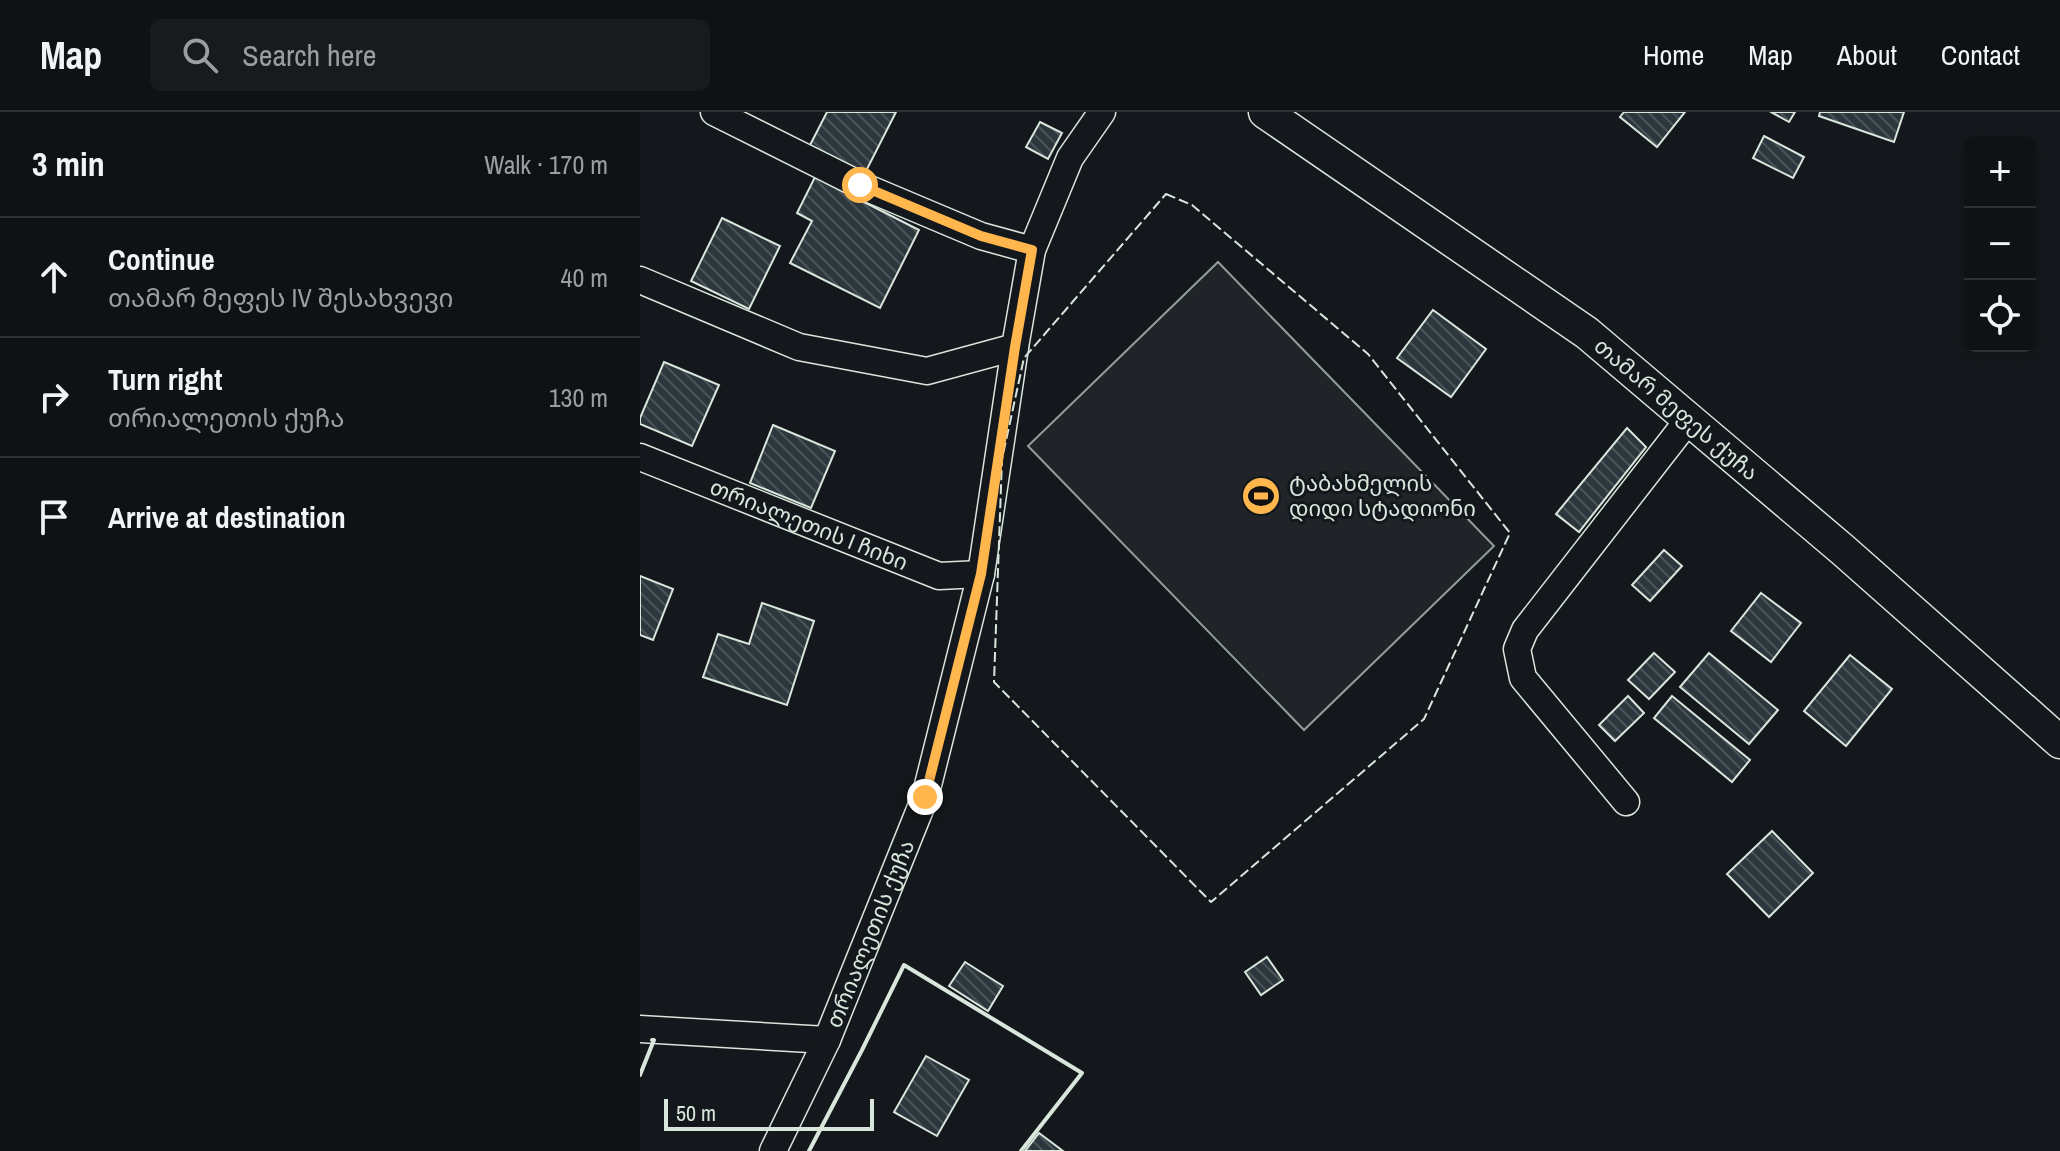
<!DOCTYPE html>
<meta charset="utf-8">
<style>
body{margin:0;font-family:"Archivo Narrow","Noto Sans Georgian",sans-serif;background:#181b1e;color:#f1f3f6}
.controls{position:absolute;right:24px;top:24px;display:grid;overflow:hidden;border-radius:12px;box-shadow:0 4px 12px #0003}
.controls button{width:72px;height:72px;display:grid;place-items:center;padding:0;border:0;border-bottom:2px solid #2f3234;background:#0f1215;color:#f1f3f6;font:40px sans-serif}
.scale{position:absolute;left:24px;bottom:20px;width:210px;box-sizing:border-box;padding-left:8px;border:4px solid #d8e6dc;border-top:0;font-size:22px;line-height:28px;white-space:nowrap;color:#d8e6dc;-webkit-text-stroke:6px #14181c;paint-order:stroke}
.stop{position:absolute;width:24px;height:24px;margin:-18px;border:6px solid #ffb74d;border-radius:50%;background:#fff}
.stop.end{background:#ffb74d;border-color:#fff;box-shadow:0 2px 8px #0008}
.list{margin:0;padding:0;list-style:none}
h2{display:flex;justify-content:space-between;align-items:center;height:104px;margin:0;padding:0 32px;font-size:34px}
h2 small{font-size:26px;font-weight:400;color:#9b9ea0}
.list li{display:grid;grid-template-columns:52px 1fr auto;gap:24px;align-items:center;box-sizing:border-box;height:120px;padding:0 32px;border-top:2px solid #2f3234}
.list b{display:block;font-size:30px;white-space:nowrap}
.list p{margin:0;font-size:26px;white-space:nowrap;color:#9b9ea0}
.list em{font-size:26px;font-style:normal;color:#9b9ea0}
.icon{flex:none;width:44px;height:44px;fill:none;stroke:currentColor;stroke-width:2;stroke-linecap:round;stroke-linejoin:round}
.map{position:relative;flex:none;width:1420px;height:1039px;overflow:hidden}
header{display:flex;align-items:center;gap:48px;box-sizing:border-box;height:112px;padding:0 40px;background:#0f1215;border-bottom:2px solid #2f3234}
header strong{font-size:38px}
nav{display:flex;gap:44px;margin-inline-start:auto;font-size:28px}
.search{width:560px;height:72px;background:#181b1e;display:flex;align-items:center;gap:20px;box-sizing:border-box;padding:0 28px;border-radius:12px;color:#9b9ea0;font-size:30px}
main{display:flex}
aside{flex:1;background:#0f1215}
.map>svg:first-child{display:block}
</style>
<header>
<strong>Map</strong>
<div class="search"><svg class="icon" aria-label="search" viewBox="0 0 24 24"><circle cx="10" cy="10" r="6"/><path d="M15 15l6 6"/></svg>Search here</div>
<nav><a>Home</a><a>Map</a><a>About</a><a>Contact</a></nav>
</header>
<main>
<aside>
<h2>3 min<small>Walk · 170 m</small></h2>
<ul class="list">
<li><svg class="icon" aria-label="ahead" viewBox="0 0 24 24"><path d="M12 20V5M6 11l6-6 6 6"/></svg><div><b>Continue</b><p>თამარ მეფეს IV შესახვევი</p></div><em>40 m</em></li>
<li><svg class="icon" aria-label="right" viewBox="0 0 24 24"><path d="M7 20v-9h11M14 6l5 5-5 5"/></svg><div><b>Turn right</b><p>თრიალეთის ქუჩა</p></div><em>130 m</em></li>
<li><svg class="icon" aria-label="arrive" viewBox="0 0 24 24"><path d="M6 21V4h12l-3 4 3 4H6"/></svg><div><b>Arrive at destination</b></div></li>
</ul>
</aside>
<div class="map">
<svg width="1420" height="1039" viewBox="0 0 1420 1039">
<defs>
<pattern id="building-back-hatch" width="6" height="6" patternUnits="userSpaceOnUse" patternTransform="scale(2)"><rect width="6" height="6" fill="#2c363c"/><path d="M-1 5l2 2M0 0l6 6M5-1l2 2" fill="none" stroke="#4a5358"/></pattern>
</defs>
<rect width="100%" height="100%" fill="#14181c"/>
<polygon fill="#202428" stroke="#939e99" stroke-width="2" points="578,150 854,434 664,618 388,334"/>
<g fill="url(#building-back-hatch)" stroke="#d8e6dc" stroke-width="2">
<polygon points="187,0 256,0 224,63 169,35"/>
<polygon points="984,0 1045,0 1017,35 980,5"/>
<polygon points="1131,0 1155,0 1149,10"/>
<polygon points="1180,0 1264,0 1254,30 1179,4"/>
<polygon points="400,10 422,21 408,47 386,35"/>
<polygon points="1124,24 1164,45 1153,66 1113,46"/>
<polygon points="175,65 279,118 240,196 150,151 172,109 157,101"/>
<polygon points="82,106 140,134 109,197 51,169"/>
<polygon points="793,198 846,237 811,285 757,246"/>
<polygon points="24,250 79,273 52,334 0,312 0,306"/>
<polygon points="133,313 195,339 171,396 110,371"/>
<polygon points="987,316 1006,335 939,420 916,402"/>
<polygon points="1024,438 1042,454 1010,489 992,473"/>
<polygon points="0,464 33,477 13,528 0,523"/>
<polygon points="1121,481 1161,511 1131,550 1091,519"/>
<polygon points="122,491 174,509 147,593 63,565 78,522 109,532"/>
<polygon points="1014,541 1035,560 1009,587 988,568"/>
<polygon points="1069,541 1138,598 1109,632 1040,575"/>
<polygon points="1210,543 1252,577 1206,634 1164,599"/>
<polygon points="988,584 1004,601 975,629 959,613"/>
<polygon points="1032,584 1110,648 1092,670 1014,606"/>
<polygon points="1132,719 1173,761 1129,805 1087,762"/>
<polygon points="627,845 643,868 621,883 605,860"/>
<polygon points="325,850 363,874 348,899 309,874"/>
<polygon points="286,944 329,968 297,1024 254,1000"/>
<polygon points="399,1021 423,1039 385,1039"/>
</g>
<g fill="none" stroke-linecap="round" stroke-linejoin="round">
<defs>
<g id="minor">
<polyline points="74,0 220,73 341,124 392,138"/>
<polyline points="0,168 159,235 287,259 375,235"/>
<path id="s1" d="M0 345 299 464 341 462"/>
<polyline points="986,690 883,566 877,537 885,518 1049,307"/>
<polyline points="0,917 187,928"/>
<path id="s2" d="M133 1039 187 928 285 685 341 462 375 235 392 138 430 46 462 0"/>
</g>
<g id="tertiary">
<path id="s3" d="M625 0 947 221 1203 438 1420 630"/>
</g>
</defs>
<use href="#minor" stroke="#d8e6dc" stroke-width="29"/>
<use href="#tertiary" stroke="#d8e6dc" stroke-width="35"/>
<use href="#minor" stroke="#14181c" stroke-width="26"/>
<use href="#tertiary" stroke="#14181c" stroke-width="32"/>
<polygon stroke="#d8e6dc" stroke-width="2" stroke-dasharray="10 4" stroke-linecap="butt" points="526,82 552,93 728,242 870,421 784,607 571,790 354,570 362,347 384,246"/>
<g stroke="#d8e6dc" stroke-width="4">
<polyline points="0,963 14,928 12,928"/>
<polyline points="169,1039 222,938 264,853 442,961 381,1039"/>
</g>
</g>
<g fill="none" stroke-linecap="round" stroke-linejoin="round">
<polyline stroke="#ffb74d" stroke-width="10" points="220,73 341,124 392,138 375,235 341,462 285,685"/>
</g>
<defs>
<symbol id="stadium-disc" viewBox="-11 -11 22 22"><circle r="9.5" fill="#ffb74d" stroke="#14181c"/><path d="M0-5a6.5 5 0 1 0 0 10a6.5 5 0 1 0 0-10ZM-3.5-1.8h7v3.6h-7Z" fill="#111"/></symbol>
</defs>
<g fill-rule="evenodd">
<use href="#stadium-disc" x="599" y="362" width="44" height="44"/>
</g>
<g text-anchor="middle" stroke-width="6" stroke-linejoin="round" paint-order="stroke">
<g font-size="22" fill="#d8e6dc" stroke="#14181c">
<text dy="8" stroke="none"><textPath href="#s3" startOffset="508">თამარ მეფეს ქუჩა</textPath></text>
<text dy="8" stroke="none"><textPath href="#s1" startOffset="182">თრიალეთის I ჩიხი</textPath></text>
<text dy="8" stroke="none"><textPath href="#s2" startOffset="238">თრიალეთის ქუჩა</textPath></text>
</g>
<g font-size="22" fill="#d8e6dc" stroke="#14181c" text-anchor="start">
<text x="649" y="379">ტაბახმელის<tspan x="649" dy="25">დიდი სტადიონი</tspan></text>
</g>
</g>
</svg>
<div class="controls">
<button>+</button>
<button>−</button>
<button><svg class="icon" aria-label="locate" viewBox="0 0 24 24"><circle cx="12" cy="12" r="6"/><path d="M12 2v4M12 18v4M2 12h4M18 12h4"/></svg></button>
</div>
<div class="scale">50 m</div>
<div class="stop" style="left:220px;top:73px"></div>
<div class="stop end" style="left:285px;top:685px"></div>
</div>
</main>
